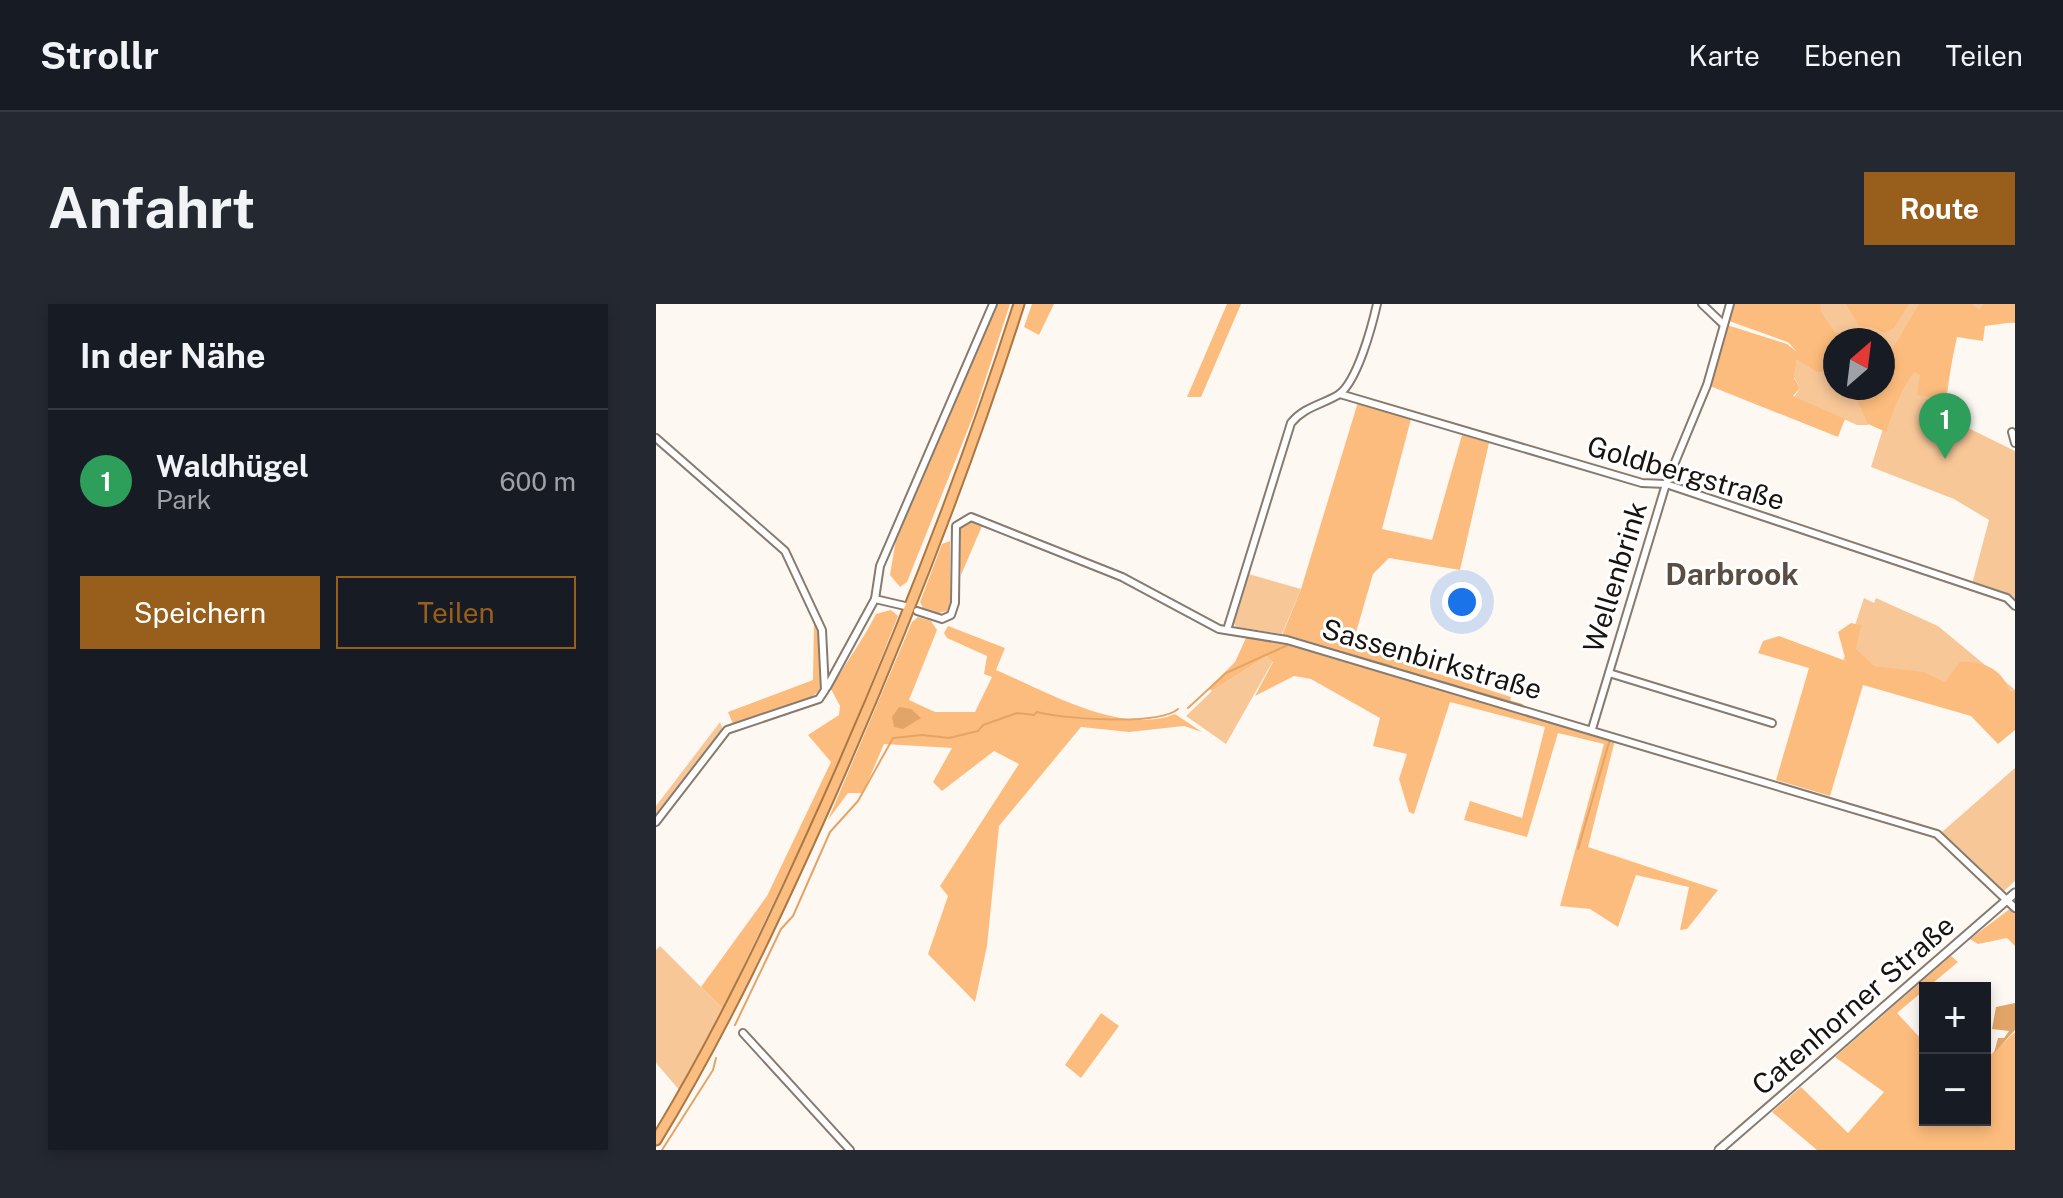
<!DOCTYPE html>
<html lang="de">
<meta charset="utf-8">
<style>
body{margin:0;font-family:"Public Sans",sans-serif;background:#242831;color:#f1f3f6}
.controls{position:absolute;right:24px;bottom:24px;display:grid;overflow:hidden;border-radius:0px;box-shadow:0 4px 12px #0003}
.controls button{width:72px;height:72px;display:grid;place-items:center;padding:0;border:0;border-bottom:2px solid #363941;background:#171b24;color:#f1f3f6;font:40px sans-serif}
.compass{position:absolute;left:1167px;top:24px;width:72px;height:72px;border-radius:50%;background:#171b24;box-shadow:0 4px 12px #0003;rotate:28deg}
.you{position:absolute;left:806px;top:298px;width:28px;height:28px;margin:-20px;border:6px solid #fff;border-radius:50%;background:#1a73e8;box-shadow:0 0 0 12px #1a73e833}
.badge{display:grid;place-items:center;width:52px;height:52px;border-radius:50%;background:#985f1c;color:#fff;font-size:26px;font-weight:700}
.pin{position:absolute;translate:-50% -66px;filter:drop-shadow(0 2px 4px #0008)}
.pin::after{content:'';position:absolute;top:42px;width:28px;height:24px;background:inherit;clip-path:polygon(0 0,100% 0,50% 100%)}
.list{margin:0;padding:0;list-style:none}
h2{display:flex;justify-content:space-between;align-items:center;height:104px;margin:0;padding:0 32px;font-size:34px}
h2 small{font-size:26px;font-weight:400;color:#9ea1a6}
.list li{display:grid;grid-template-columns:52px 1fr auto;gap:24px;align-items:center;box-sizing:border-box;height:144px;padding:0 32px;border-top:2px solid #363941}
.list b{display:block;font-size:30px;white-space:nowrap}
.list p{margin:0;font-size:26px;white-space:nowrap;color:#9ea1a6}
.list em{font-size:26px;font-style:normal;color:#9ea1a6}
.actions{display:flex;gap:16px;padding:24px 32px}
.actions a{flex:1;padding:18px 0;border:2px solid #985f1c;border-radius:0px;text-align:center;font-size:28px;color:#985f1c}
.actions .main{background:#985f1c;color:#fff}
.map{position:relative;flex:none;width:1359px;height:846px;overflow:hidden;border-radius:0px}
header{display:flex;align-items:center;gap:48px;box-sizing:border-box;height:112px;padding:0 40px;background:#171b24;border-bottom:2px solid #363941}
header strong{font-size:38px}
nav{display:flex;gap:44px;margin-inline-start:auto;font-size:28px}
.intro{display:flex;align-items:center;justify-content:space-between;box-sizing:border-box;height:192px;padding:0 48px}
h1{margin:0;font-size:56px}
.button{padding:20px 36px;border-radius:0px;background:#985f1c;color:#fff;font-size:28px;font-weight:700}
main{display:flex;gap:48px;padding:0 48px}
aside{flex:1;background:#171b24;border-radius:0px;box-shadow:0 4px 12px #0003}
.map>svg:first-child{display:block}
</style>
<header>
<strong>Strollr</strong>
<nav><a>Karte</a><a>Ebenen</a><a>Teilen</a></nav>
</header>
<div class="intro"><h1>Anfahrt</h1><a class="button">Route</a></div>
<main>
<aside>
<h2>In der Nähe<small></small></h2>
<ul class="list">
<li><span class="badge" style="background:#2e9e5b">1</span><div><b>Waldhügel</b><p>Park</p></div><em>600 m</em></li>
</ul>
<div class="actions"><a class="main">Speichern</a><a>Teilen</a></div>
</aside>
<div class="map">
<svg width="1359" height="846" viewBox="0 0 1359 846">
<rect width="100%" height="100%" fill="#fef8f3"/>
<g fill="#f8c798">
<polygon points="1079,0 1359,0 1359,19 1302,15 1288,112 1359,147 1359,297 1353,291 1316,280 1333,216 1298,195 1215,163 1240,83 1227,77 1227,36 1179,36 1179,57 1073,15"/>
<polygon points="1141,54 1160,68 1179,70 1179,84 1203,84 1204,104 1212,114 1212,121 1201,121 1138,93 1144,84 1138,73"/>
<polygon points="589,269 645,285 626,330 581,323 576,318"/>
<polygon points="1208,294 1218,299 1220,294 1282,322 1358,385 1336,404 1186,360"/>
<polygon points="611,352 617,357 570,440 530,412 556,387"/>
<polygon points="64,418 67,426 0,514 0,502"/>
<polygon points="1359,464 1359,577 1348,587 1286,528"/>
<polygon points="4,642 67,705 25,788 0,759 0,646"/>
</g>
<g fill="#fcbc7d">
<polygon points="340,0 354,0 318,110 251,278 244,283 234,271 240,235"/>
<polygon points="376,0 398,0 383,31 368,23"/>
<polygon points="571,0 585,0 545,93 531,93"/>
<polygon points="1079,0 1165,0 1164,6 1179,29 1221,32 1222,36 1179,36 1179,70 1160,68 1141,55 1138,74 1144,84 1137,92 1189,115 1182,133 1054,82 1071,21 1131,40 1141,48 1132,38 1073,17"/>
<polygon points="1190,0 1253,0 1238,24 1228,29 1215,23 1203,22"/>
<path d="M1263 0H1316L1324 6 1327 0H1359V18L1329 22 1327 37 1301 33 1288 95 1261 91 1264 71 1258 68C1245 85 1237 108 1230 128L1212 120 1201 97 1203 84H1227V43L1236 46Z"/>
<polygon points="702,98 755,115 726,225 776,236 806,131 833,139 804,266 733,254 717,270 696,342 855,393 853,404 959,436 932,543 1062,586 1031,625 1024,626 1033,583 980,571 962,623 934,605 904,602 948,440 902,429 871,533 808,516 814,497 866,514 889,423 794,398 758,510 753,508 743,475 751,450 717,442 724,414 655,375 638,372 599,392 617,358 611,352 556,387 553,384 579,358 590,334 623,339 645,285"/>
<polygon points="316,217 326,222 305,271 301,231 309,218"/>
<polygon points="294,237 294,301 291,307 283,309 267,304 264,298 286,240"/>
<path d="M235 306 242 312 181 465 67 705 45 683 111 592 175 458 152 431 183 411 184 402 175 385C190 358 207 336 220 310Z"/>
<path d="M262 313 275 317 281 326 253 396 279 408H319L336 373 328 370 331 352 291 334 288 329 292 322 349 344 340 366C390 387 466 432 519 410L546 428 528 422 473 428 425 423 343 522 331 642 319 698 272 650 292 592 284 582 363 460 338 447 286 487 277 478 296 444 228 440 207 489H192L172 516 256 318Z"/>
<path d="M158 317 162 325 168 381C157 401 100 412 77 420L72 408 157 376Z"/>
<path d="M1195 319 1205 321 1200 345 1218 362 1267 368 1289 378 1304 358C1327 357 1346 364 1354 388L1359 385V426L1342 440 1315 412 1207 381 1174 492 1120 476 1153 364 1102 349 1107 337 1123 332 1190 357 1182 328Z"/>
<polygon points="1359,601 1359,642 1351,634 1322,640 1314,635"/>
<polygon points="1295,652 1302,658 1241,709 1269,739 1269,816 1329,816 1329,756 1359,728 1359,846 1161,846 1116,808 1145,783 1192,829 1228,788 1179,753"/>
<polygon points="445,709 463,722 425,774 409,761"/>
</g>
<g fill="#e3a567">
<polygon points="243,403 255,405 265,414 247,425 238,423 236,413"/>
<polygon points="1359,699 1359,726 1338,749 1342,734 1348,734 1353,727 1336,725 1340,703"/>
</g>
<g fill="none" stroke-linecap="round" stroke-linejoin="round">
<g stroke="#e3a567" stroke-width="2">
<polyline points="606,329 657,340"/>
<polyline points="664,342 735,362"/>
<polyline points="749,367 866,401"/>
<polyline points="813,393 828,398"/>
<polyline points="532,404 570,369 634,340 658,347"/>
<polyline points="922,545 954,435"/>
<path d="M79 721 125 625 137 612 174 528 202 497 237 434 266 431 293 434 322 427 327 421 361 409 378 411 381 408C406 415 503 422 522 405"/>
<polyline points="6,846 57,766 60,754"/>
</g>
<defs>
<g id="minor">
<polyline points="1046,0 1066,19"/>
<polyline points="684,90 986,179 1010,180 1351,294 1359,302"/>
<polyline points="1356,128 1359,139"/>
<polyline points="0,134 129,247 166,326 169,386 163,395 71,426 0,518"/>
<polyline points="219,295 249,302"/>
<polyline points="261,307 286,315 295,311 299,299 300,222 315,213 466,273 563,325 631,336 1281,530 1359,604"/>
<path d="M571 326 635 119C648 103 665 101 682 91 701 79 716 22 721 0"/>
<polyline points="953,369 1116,419"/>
<polyline points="171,383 219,295 224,262 337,0"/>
<polyline points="936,425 1010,180 1051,81 1074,0"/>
<polyline points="87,729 194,846"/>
</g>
<polyline id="tertiary" points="1063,846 1359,589"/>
<path id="trunk" d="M0 836C66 728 120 612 172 496 244 334 309 169 363 0"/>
</defs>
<use href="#minor" stroke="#877a6e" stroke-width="10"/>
<use href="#tertiary" stroke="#877a6e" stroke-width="11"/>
<use href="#trunk" stroke="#ab7844" stroke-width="13"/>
<use href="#minor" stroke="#fff" stroke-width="6"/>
<use href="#tertiary" stroke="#fff" stroke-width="7"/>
<use href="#trunk" stroke="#fbbe80" stroke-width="9"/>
</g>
<g text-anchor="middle" stroke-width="6" stroke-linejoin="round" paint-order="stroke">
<g font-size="28" fill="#18130f" stroke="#fff">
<text transform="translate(1030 169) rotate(16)" y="10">Goldbergstraße</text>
<text transform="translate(959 273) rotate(-73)" y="10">Wellenbrink</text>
<text transform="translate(776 355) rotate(16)" y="10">Sassenbirkstraße</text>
<text transform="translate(1197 701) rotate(-41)" y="10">Catenhorner Straße</text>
</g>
<g font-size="30" font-weight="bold" fill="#5a4e43" stroke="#fff">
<text x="1076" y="281">Darbrook</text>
</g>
</g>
</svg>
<div class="controls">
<button>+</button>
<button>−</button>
</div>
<svg class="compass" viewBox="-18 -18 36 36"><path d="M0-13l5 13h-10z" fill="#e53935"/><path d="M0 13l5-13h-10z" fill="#9ea1a6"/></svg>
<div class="you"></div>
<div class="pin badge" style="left:1289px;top:155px;background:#2e9e5b">1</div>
</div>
</main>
